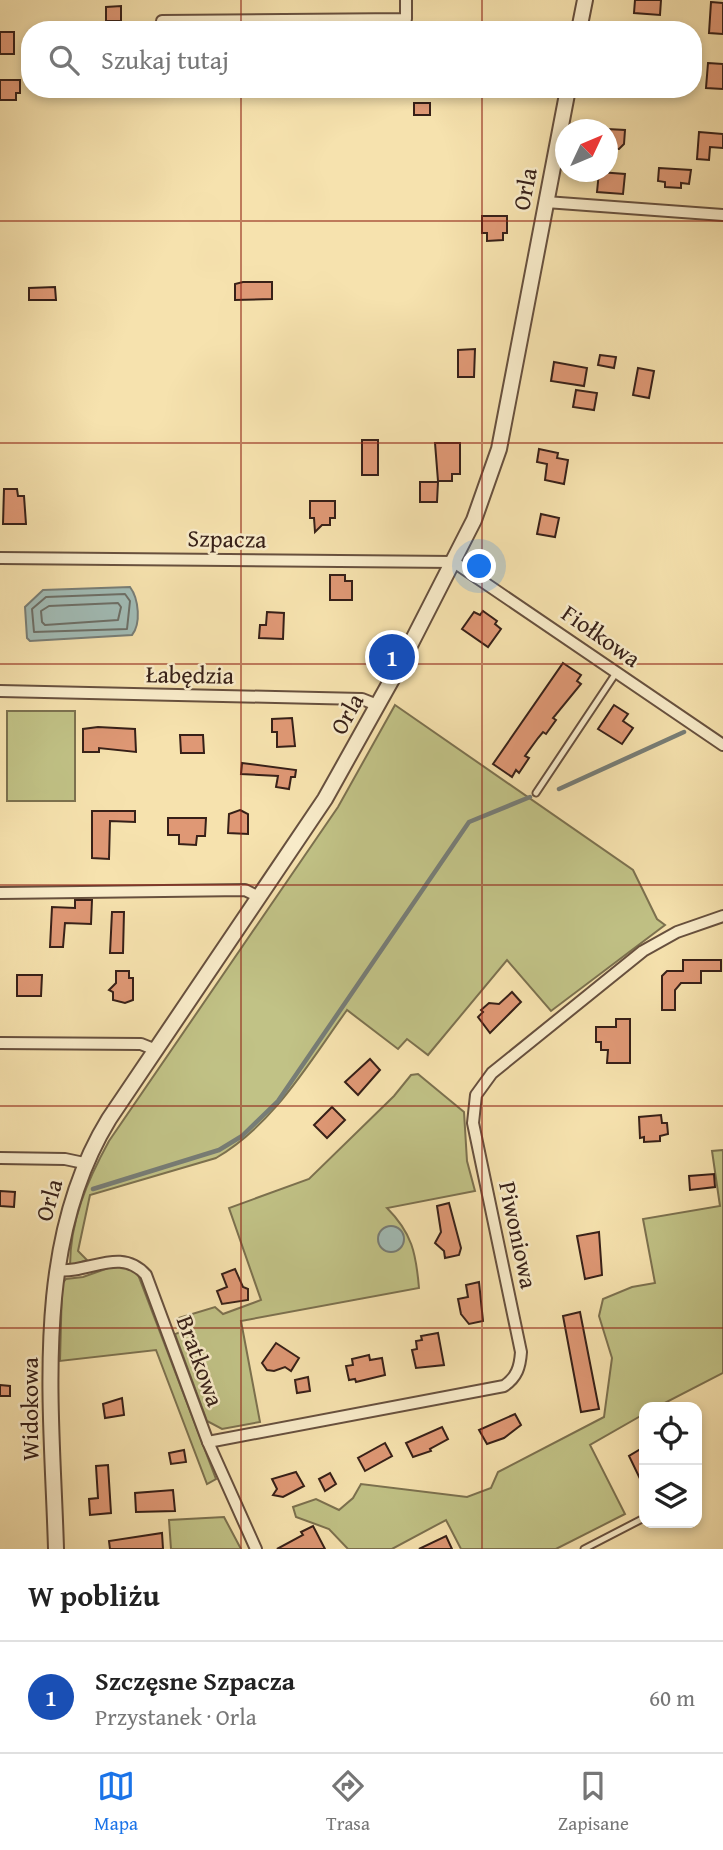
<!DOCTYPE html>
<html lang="pl">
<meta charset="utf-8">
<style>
body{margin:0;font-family:"Gentium Book Plus",serif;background:#f6f6f6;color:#222}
.controls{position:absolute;right:21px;bottom:21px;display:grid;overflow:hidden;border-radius:14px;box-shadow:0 4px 10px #0003}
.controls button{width:63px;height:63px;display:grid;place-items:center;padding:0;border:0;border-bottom:2px solid #e0e0e0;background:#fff;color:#222;font:35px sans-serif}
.compass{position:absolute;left:555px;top:119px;width:63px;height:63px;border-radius:50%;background:#fff;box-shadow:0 4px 10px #0003;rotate:46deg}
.you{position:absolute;left:480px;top:567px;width:24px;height:24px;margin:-18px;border:5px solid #fff;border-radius:50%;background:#1a73e8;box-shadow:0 0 0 10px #1a73e833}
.badge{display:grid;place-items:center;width:46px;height:46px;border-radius:50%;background:#1a73e8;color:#fff;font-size:23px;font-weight:700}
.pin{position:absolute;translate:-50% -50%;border:4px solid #fff;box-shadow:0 2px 7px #0006}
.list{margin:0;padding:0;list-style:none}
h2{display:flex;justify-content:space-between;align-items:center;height:91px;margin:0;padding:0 28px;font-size:30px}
h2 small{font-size:23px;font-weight:400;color:#767676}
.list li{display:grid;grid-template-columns:46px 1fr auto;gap:21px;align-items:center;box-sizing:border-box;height:112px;padding:0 28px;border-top:2px solid #e0e0e0}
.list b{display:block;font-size:26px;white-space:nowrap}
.list p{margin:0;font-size:23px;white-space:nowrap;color:#767676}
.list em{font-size:23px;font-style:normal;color:#767676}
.icon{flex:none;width:38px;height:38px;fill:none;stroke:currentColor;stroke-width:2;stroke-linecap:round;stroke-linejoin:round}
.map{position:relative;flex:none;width:723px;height:1549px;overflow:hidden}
.search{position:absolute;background:#fff;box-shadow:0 4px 10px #0003;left:21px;right:21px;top:21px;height:77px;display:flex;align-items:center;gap:18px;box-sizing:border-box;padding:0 24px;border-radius:28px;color:#767676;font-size:26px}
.sheet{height:203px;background:#fff}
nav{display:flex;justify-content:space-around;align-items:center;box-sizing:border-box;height:98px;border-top:2px solid #e0e0e0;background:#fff;font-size:19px;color:#767676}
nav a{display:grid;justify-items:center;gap:4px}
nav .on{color:#1a73e8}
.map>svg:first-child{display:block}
</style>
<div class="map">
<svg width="723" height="1549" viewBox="0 0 723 1549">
<rect width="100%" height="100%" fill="#f6e2ae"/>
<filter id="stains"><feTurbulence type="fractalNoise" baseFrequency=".00286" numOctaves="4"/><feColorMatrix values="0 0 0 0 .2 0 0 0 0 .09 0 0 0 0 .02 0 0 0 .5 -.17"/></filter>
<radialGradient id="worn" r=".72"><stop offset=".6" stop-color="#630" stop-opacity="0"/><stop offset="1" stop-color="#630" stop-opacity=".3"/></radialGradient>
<g fill="#c1c286" stroke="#7c714f" stroke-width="2">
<path d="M395 705 633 870 657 919 665 925 551 1011 507 960 428 1055 407 1039 398 1049 347 1010C308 1064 274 1124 216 1158L90 1195 78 1251 87 1260 70 1266C70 1221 87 1181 109 1141L338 807Z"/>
<rect x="7" y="711" width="68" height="90"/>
<path d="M418 1074 464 1112 467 1161 475 1191 387 1208C412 1233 416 1253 419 1288L241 1321 260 1422 222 1429 207 1421 175 1334 184 1331 179 1318 215 1307 223 1314 261 1300 229 1208 309 1179 394 1096 411 1075Z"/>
<polygon points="723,1150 723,1373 657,1407 644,1407 644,1414 590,1445 625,1514 556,1549 461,1549 446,1520 392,1549 348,1549 329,1529 296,1517 293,1507 316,1499 339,1510 353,1498 361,1484 467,1497 491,1488 498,1472 604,1417 612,1358 599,1316 603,1299 632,1287 655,1283 643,1219 720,1206 712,1151"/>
<polygon points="117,1265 137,1272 216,1479 207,1484 156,1350 60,1361 62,1284 66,1279 83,1277"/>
<polygon points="224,1517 241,1549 171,1549 169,1520"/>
</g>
<g fill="#a1bbb5" stroke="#777d76" stroke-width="2">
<path d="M130 587C139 599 141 624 132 635L30 641 27 638 25 607 43 590Z"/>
<circle cx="391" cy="1239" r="13"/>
</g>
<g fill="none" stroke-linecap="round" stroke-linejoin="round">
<g stroke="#6c6e66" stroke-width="2">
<polygon points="125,594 130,601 127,629 34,632 32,609 46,597"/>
<polygon points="118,603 121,607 118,620 45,625 42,622 41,611 49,606"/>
</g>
<g stroke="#777d76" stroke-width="4.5">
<polyline points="559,789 684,732"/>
<polyline points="93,1189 219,1150 242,1136 278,1101 469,822 530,797"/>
</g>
</g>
<g fill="#df9875" stroke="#372018" stroke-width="2">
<polygon points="635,0 661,0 660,15 634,13"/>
<polygon points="711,2 723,3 723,34 709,33"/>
<polygon points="121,6 121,21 106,21 106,7"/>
<rect x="0" y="32" width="14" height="22"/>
<polygon points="708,63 723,64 723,89 706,88"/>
<polygon points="0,80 20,80 20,93 16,93 16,100 0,100"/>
<rect x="414" y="103" width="16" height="12"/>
<polygon points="607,129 625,130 624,144 619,149 607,148"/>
<polygon points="699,132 723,134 723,148 710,147 709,160 697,159"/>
<polygon points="659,168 691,170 689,184 681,183 681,188 665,187 665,182 658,181"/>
<polygon points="599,172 625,174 623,194 597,192"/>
<polygon points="482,216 507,216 507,233 503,233 503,240 487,241 487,233 482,233"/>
<polygon points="243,282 272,282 272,299 235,300 235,284"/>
<polygon points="55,287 56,300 29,300 29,288"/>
<polygon points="475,349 474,377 458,377 458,350"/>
<polygon points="600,355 616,357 614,368 598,365"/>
<polygon points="554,362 587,368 584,386 551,381"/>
<polygon points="638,368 654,371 649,398 633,395"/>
<polygon points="576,390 597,393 594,410 573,407"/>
<rect x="362" y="440" width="16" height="35"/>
<polygon points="435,443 460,443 460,474 452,474 452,481 438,481"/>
<polygon points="539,449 558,453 557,458 568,460 564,484 545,480 547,464 537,462"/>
<polygon points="420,482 438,482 437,502 420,502"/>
<polygon points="4,489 17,489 18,496 24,496 26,524 3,524"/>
<polygon points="310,501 335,501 335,518 330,518 330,525 322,525 315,532 314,518 310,518"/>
<polygon points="541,514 559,518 555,537 537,534"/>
<polygon points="330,575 345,575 345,581 352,581 352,600 330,600"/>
<polygon points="483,611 497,621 495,624 501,629 488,647 462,629 474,612 480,615"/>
<polygon points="267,612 284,613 283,639 259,638 260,625 266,625"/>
<polygon points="563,663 581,675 577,681 581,684 553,718 556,720 546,734 543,732 538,738 525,756 529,758 519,773 516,770 512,777 493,764"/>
<polygon points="614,705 628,714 623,721 633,728 622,744 598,729"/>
<polygon points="292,718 295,746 277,747 277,732 272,732 272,719"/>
<polygon points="98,727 135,729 136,752 99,748 99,752 83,752 83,729"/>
<polygon points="180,735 203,735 204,753 181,753"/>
<polygon points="242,763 296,770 295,777 291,777 289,789 276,787 278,776 241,774"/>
<polygon points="240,810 248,814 248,834 228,833 229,814"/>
<polygon points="92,811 135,811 135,822 110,821 109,859 92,858"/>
<polygon points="168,818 206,818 205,836 197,836 196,845 179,844 179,835 168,835"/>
<polygon points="75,900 92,900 91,924 65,923 63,947 50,947 52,907 75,908"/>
<polygon points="112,912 124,912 123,953 110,953"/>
<polygon points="683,960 721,960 721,971 701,971 701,983 681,983 675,990 675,1010 662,1010 662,976 667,971 683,971"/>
<polygon points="116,971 129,971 129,978 133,978 133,1000 125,1003 113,1000 113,992 109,990 116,983"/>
<polygon points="17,975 42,975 41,996 17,996"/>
<polygon points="512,992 521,1002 490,1033 478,1017 483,1012 481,1010 489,1003 499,1004"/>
<polygon points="616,1019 630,1019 630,1063 607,1063 608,1050 601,1050 601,1042 596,1042 596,1027 616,1027"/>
<polygon points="370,1059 380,1070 358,1095 345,1082"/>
<polygon points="332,1107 345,1120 327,1138 314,1125"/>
<polygon points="661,1115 662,1123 667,1123 668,1134 660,1136 660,1141 644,1142 644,1137 640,1138 639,1117"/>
<polygon points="714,1174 715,1187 690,1190 689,1176"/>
<polygon points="0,1191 15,1192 14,1207 0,1206"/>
<polygon points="449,1203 461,1248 459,1255 445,1258 444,1251 435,1243 441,1232 437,1206"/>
<polygon points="599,1232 602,1275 585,1279 577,1236"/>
<polygon points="235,1269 243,1287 248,1289 248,1300 222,1304 217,1291 227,1287 222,1274"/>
<polygon points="479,1282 483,1321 469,1324 461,1314 458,1299 468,1297 466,1285"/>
<polygon points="580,1312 599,1409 581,1412 563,1316"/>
<polygon points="438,1333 444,1365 416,1368 412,1350 417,1349 416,1341 422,1340 421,1336"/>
<polygon points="276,1343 299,1358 291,1371 285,1367 274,1371 267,1370 262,1363"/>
<polygon points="369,1355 370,1360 382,1358 385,1375 356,1382 355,1379 349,1380 346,1366 353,1365 352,1359"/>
<polygon points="308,1377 310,1391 297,1393 295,1380"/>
<polygon points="0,1385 10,1386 10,1396 0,1396"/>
<polygon points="122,1398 124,1415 105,1418 103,1404"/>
<polygon points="515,1414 521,1425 504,1438 487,1444 479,1430"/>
<polygon points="442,1427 448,1439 430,1449 431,1451 413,1457 406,1443"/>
<polygon points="385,1443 392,1456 365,1471 358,1458"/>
<polygon points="644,1447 644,1487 629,1456"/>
<polygon points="184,1450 186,1462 171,1464 169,1453"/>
<polygon points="108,1465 111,1513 90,1515 89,1499 98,1498 96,1466"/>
<polygon points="296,1472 304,1486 283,1497 273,1495 277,1489 272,1479"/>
<polygon points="330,1473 336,1484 325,1491 319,1479"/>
<polygon points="173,1490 175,1511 136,1512 135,1493"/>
<polygon points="313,1526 325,1549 277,1549 303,1535 301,1532"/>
<polygon points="162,1533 163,1549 110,1549 109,1541"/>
<polygon points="446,1536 452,1549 419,1549"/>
</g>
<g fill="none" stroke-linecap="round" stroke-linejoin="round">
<defs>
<g id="service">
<polyline points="536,793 616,673"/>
<polyline points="584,1549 644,1518"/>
</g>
<g id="minor">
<polyline points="162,21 406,19 406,0"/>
<polyline points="546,202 723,215"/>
<polyline points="0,558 454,562 723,745"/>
<polyline points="0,691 362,699 377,705"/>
<polyline points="0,893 245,890 259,897"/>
<polyline points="0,1043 141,1044 156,1050"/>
<polyline points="0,1158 65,1159 84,1163"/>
<path d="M57 1270C89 1274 120 1246 146 1275L208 1442 256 1549"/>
<path d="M208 1442 504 1386C517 1377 520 1367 521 1352L473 1123 476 1095 492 1073 643 951 677 932 723 916"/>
</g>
<g id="tertiary">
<polyline points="579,30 585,0"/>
<path d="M56 1549C52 1407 31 1246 109 1119L325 799 401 663 474 520 499 449 568 89"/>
</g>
</defs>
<use href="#service" stroke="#67503e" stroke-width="9"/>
<use href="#minor" stroke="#67503e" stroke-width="14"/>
<use href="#tertiary" stroke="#67503e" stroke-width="18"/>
<use href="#service" stroke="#f9ecca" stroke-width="5"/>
<use href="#minor" stroke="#f9ecca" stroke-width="10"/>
<use href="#tertiary" stroke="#f9ecca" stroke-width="14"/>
</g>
<path fill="none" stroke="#8f2418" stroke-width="2" stroke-opacity="0.55" d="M241 0V30M482 0V30M241 89V1549M482 89V1549M0 221H723M0 443H723M0 664H723M0 885H723M0 1106H723M0 1328H723"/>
<g text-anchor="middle" stroke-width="5" stroke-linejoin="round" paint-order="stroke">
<g font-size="24" fill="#372018" stroke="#f9ecca">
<text transform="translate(525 189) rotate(-79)" y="8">Orla</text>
<text transform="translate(227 539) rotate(1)" y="8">Szpacza</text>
<text transform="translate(601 636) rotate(35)" y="8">Fiołkowa</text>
<text transform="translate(190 675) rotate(1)" y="8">Łabędzia</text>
<text transform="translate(347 714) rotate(-61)" y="8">Orla</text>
<text transform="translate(49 1200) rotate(-74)" y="8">Orla</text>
<text transform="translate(518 1235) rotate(78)" y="8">Piwoniowa</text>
<text transform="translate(200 1361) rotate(70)" y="8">Bratkowa</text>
<text transform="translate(30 1409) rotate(-90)" y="8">Widokowa</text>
</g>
</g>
<rect width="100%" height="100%" filter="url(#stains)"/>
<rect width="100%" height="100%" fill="url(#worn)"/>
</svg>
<div class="controls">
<button><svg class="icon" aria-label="locate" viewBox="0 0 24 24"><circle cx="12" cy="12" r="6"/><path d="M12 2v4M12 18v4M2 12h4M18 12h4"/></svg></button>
<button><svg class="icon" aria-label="layers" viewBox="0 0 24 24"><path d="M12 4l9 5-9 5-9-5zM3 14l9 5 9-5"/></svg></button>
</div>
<svg class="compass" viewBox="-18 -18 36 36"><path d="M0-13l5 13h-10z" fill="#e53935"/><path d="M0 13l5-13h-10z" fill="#767676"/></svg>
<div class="you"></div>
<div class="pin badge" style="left:392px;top:657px;background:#1a4fb4">1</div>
<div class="search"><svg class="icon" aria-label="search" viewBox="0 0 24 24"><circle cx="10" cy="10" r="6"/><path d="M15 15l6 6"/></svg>Szukaj tutaj</div>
</div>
<section class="sheet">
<h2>W pobliżu<small></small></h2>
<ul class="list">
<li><span class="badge" style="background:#1a4fb4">1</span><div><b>Szczęsne Szpacza</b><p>Przystanek · Orla</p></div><em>60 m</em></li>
</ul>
</section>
<nav>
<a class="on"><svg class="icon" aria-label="map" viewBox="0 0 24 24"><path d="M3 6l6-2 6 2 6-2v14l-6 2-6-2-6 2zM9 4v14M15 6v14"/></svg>Mapa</a>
<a><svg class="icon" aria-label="directions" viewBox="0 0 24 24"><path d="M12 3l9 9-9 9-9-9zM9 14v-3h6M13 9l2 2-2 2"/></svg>Trasa</a>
<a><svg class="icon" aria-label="saved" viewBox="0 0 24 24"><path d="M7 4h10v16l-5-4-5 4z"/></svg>Zapisane</a>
</nav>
